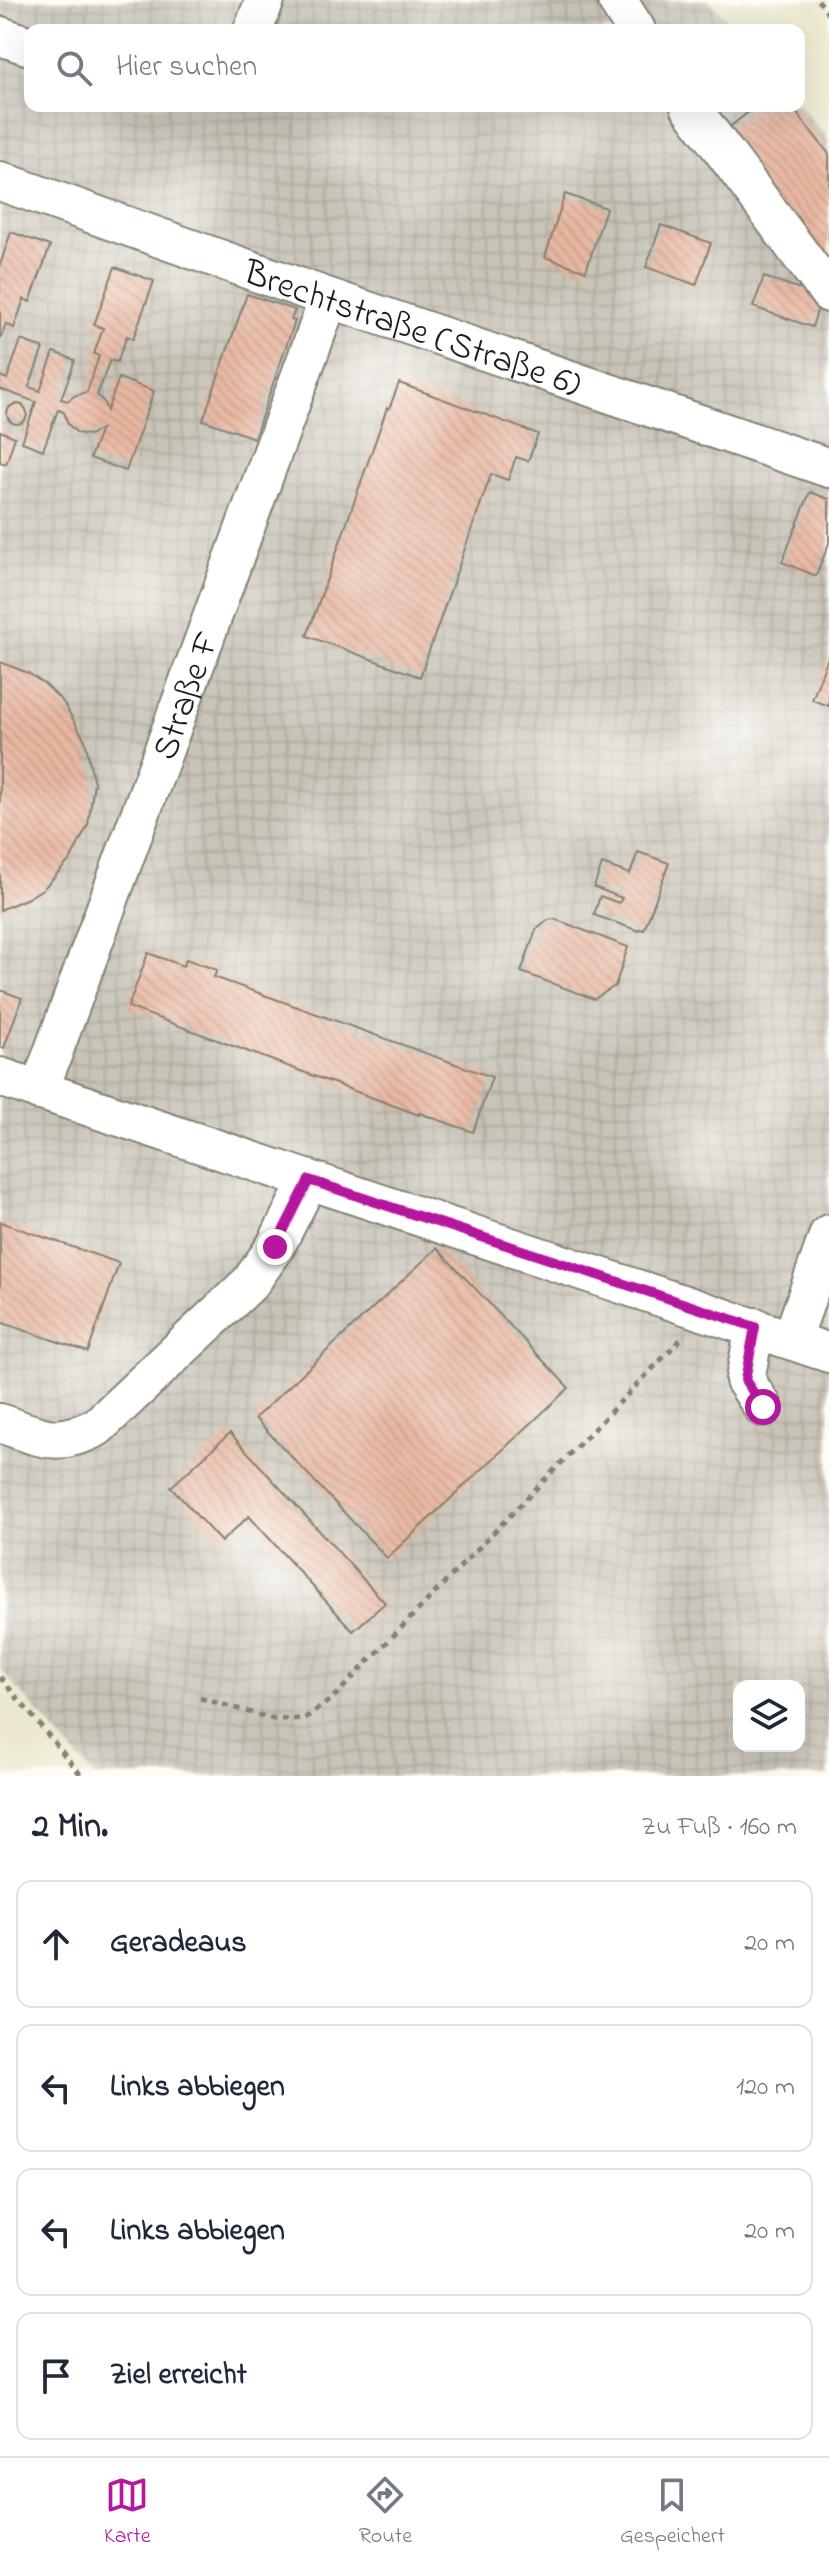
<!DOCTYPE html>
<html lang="de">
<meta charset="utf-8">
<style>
body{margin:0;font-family:"Indie Flower",sans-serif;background:#f2f2f3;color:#1f2937}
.controls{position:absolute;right:24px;bottom:24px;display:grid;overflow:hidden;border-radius:16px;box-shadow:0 8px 32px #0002}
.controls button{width:72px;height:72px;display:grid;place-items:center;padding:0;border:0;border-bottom:2px solid #e0e1e3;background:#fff;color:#1f2937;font:40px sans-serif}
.stop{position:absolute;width:24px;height:24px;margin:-18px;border:6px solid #b5179e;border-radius:50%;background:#fff}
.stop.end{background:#b5179e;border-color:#fff;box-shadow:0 2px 8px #0008}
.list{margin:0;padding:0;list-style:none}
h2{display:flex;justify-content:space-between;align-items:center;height:104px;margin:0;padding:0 32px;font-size:34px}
h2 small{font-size:26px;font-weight:400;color:#747a83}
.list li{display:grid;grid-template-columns:52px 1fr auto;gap:24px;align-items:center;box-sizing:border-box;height:128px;margin:0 16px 16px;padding:0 16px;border:2px solid #e0e1e3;border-radius:16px}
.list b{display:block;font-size:30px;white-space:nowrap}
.list em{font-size:26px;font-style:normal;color:#747a83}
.icon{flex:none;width:44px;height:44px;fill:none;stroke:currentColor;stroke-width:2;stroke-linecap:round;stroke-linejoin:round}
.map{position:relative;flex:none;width:829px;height:1776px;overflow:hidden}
.search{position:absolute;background:#fff;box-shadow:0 8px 32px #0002;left:24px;right:24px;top:24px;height:88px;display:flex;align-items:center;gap:20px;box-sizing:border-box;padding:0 28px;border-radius:16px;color:#747a83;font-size:30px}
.sheet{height:680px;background:#fff}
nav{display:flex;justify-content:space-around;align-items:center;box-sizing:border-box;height:112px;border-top:2px solid #e0e1e3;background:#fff;font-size:22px;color:#747a83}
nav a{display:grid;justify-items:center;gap:4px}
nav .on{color:#b5179e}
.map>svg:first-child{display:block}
</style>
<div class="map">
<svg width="829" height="1776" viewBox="0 0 829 1776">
<defs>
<pattern id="industrial-grid" width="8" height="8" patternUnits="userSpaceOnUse" patternTransform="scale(2)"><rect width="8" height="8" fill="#c9c3b8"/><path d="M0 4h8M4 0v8" fill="none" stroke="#aca79e"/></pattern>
<pattern id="building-back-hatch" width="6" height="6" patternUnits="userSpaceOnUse" patternTransform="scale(2)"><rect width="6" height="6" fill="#e8b7a1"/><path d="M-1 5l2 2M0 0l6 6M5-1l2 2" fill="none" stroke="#c69d8a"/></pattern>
</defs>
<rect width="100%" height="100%" fill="#fdfcf7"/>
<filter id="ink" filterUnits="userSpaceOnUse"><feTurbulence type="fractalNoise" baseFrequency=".0125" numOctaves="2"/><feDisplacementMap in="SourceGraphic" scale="16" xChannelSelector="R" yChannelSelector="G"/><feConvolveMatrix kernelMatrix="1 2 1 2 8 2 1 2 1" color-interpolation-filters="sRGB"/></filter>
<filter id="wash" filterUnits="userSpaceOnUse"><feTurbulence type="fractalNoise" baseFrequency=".006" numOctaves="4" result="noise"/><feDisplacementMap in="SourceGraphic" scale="32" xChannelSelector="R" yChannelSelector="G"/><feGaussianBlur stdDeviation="1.8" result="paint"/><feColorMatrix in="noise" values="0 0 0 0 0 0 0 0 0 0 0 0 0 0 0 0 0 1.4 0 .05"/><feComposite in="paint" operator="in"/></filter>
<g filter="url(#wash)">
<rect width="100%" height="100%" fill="#ece8cd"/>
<path fill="url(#industrial-grid)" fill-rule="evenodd" d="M0 0H708L737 30H30V106L799 104 829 141V1776H94L0 1669ZM739 1686H799V1746H739Z"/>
<g id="blocks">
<g fill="url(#building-back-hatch)">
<polygon points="756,106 791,106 829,154 829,271 721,134"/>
<polygon points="565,194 606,208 586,271 545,257"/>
<polygon points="661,225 711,243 696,285 646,267"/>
<polygon points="11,232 50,246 30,302 24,299 14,328 6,324 0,340 0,265"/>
<polygon points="115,267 154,281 133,339 127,336 117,362 110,360 97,395 104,402 107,411 119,378 154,391 126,471 90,458 101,429 89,435 77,433 68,424 64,412 58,410 43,450 22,442 36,402 0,389 0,376 7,379 21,340 43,348 29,387 40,391 54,352 75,360 61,399 68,401 74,396 87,392 99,356 94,354 103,328 94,325"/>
<polygon points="764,277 822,296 812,327 753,307"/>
<polygon points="247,294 295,310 291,320 295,321 254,438 203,420"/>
<polygon points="399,383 538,434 528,461 516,457 508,480 491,474 420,677 307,636 387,408 389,409"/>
<circle cx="17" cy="414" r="10"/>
<polygon points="0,431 15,437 6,464 0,462"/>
<polygon points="810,492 829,499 829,543 816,576 782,562"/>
<polygon points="829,655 829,706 812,700"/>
<polygon points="0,662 28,673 47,686 63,702 85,740 94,783 88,825 71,859 44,888 28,898 0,910"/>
<polygon points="638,852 669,863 644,930 640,929 639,931 594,915 600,896 619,903 622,898 594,887 602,864 630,874"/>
<polygon points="554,919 628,947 615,986 594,999 521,972 536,930 548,920"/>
<polygon points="148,953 183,966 186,959 214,969 217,970 214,977 492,1077 473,1132 419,1113 419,1115 128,1007"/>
<polygon points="0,990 22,998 4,1048 0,1047"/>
<polygon points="0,1222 119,1263 88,1352 0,1322"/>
<polygon points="437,1248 569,1388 387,1558 255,1418"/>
<polygon points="230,1433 385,1603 353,1631 249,1516 221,1542 171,1487"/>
</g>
</g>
</g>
<g filter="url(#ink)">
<use href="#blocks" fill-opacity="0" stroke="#848274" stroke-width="2"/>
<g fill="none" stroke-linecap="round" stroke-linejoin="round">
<defs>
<g id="minor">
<polyline points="617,0 636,30"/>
<polyline points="253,30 265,0"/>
<polyline points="0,36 30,46"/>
<polyline points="690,106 829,293"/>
<path id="s1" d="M0 181 329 298 829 468"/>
<polyline points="0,1077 829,1353"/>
<path id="s2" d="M39 1091 329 298"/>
<polyline points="755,1327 745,1380 763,1407"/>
<polyline points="792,1339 829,1234"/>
<path d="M0 1423C41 1437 56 1448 97 1427L250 1283 275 1247 309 1180"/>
</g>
</defs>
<use href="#minor" stroke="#848274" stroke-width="42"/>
<g stroke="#848274" stroke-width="5" stroke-dasharray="6 6" stroke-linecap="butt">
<polyline points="818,0 829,15"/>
<polyline points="0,1677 82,1776"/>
<polyline points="200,1698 273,1719 304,1719 333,1698 685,1335"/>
</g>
<use href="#minor" stroke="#fff" stroke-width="38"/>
</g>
</g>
<g fill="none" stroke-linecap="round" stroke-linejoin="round" filter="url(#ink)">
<polyline stroke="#b5179e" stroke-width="10" points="275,1247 309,1180 755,1327 745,1380 763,1407"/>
</g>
<g text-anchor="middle" stroke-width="6" stroke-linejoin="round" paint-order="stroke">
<g font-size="36" fill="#1c1c1c" stroke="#fdfcf7">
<text dy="13" stroke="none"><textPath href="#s1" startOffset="438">Brechtstraße (Straße 6)</textPath></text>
<text dy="13" stroke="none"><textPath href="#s2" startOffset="422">Straße F</textPath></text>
</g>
</g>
</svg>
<div class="controls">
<button><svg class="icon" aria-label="layers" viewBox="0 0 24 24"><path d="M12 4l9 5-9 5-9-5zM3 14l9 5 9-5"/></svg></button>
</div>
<div class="stop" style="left:763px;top:1407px"></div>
<div class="stop end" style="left:275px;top:1247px"></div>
<div class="search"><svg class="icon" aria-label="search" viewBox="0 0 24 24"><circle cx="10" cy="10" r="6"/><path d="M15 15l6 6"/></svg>Hier suchen</div>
</div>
<section class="sheet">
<h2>2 Min.<small>Zu Fuß · 160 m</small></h2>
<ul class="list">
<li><svg class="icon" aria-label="ahead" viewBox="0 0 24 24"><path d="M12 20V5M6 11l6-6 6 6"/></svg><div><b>Geradeaus</b></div><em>20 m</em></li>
<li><svg class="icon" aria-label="left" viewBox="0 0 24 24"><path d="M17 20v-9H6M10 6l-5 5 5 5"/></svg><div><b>Links abbiegen</b></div><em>120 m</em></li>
<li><svg class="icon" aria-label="left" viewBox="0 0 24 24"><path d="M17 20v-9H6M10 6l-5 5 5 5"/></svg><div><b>Links abbiegen</b></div><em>20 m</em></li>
<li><svg class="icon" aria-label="arrive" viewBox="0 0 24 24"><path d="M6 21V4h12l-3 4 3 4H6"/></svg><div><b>Ziel erreicht</b></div></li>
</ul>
</section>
<nav>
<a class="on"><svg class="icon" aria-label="map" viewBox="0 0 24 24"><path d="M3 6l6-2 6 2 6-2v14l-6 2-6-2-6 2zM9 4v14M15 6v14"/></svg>Karte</a>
<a><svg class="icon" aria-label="directions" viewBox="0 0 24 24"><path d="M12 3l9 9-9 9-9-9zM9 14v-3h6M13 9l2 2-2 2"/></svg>Route</a>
<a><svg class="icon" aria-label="saved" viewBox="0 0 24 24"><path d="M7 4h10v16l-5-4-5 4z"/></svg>Gespeichert</a>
</nav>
